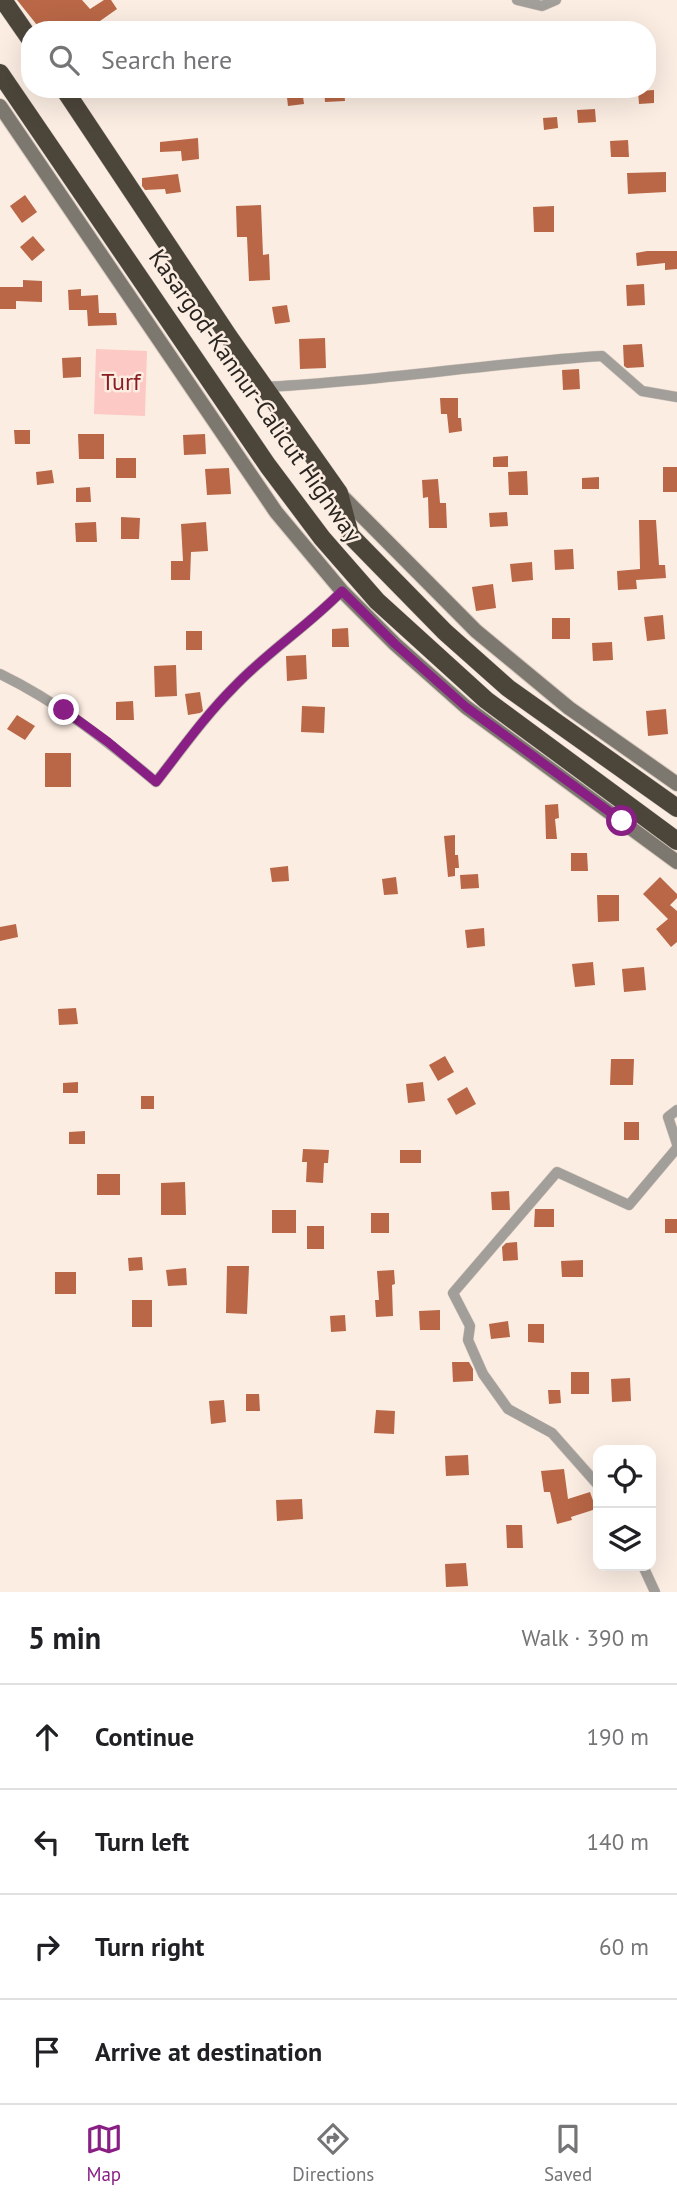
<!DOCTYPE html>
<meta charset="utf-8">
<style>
body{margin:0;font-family:"PT Sans",sans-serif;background:#f6f6f6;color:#202124}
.controls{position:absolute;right:21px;bottom:21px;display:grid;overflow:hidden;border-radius:14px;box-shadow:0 7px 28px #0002}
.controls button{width:63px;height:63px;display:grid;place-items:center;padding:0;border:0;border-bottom:2px solid #e0e0e0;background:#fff;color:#202124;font:35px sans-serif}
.stop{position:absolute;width:21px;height:21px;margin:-16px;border:5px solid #891f85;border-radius:50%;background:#fff}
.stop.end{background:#891f85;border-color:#fff;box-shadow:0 2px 7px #0008}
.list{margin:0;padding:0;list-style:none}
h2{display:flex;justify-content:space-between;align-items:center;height:91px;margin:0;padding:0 28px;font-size:30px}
h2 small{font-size:23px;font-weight:400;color:#757577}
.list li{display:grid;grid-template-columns:46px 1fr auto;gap:21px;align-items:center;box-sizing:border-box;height:105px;padding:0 28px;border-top:2px solid #e0e0e0}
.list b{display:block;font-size:26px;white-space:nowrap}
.list em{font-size:23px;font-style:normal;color:#757577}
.icon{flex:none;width:38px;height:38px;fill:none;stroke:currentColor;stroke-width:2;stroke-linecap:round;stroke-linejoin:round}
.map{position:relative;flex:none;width:677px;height:1592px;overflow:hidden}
.search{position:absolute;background:#fff;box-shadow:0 7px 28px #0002;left:21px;right:21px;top:21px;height:77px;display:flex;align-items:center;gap:18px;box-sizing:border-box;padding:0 24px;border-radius:28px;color:#757577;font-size:26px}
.sheet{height:511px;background:#fff}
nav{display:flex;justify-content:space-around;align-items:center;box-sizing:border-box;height:98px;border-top:2px solid #e0e0e0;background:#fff;font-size:19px;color:#757577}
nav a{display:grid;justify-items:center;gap:4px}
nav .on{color:#891f85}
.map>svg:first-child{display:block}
</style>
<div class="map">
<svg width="677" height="1592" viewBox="0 0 677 1592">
<rect width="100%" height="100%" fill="#fbede2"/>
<polygon fill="#fcc9c5" points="96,349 147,351 145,416 94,414"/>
<g fill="#b96746">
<polygon points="17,0 82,0 90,9 104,0 111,0 117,9 100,21 102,24 89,30 41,30"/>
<polygon points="286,89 302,89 304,104 288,106"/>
<polygon points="324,89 344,89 345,101 325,102"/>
<polygon points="654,90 654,103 639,104 638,91"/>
<polygon points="595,109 596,122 578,123 577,110"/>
<polygon points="557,117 558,128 544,130 543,118"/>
<polygon points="198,138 199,159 182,161 181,151 160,152 160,142"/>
<polygon points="628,140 629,157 611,157 610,141"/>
<polygon points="666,172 666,192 628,194 627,173"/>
<polygon points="178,174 181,192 166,194 165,189 145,190 142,186 142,178"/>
<polygon points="25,195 37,212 22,223 10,206"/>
<polygon points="261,205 263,255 269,254 270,280 249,281 247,237 237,237 236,206"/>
<polygon points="554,206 554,232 534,232 533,207"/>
<polygon points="33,236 45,250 32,261 20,247"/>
<polygon points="647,251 677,251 677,269 665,270 665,263 637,266 636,253"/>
<polygon points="23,280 42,281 42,302 16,301 16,309 0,309 0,287 23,287"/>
<polygon points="644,284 645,305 627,306 626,285"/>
<polygon points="81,289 81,296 98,295 99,313 116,313 117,325 88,326 87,310 69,310 68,290"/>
<polygon points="287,305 290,322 275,324 272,307"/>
<polygon points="325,338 326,368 300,369 299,339"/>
<polygon points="642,344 644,367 627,368 624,366 623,345"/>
<polygon points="81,357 81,377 63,378 62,358"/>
<polygon points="579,369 580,389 563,390 562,370"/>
<polygon points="440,398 458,398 458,418 461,418 462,431 449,433 447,414 441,414"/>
<polygon points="14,430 30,430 30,444 15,444"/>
<polygon points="78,434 104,434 104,459 79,459"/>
<polygon points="205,434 206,454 184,455 183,435"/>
<polygon points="508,456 508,467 493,467 493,457"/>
<rect x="116" y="458" width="20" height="20"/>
<rect x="663" y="467" width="14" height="25"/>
<polygon points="229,468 231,494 207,495 205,469"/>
<polygon points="52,470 54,483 37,485 36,472"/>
<polygon points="527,471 528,495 509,495 508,472"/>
<polygon points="599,477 599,489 582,489 582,478"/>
<polygon points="438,479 440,503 446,503 447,528 429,528 428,497 423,498 422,480"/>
<polygon points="90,487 91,502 76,502 76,488"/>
<polygon points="507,512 508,526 490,527 489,513"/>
<polygon points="121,517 140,518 139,539 121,539"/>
<polygon points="639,520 656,520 659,565 665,565 666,578 636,580 637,589 618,590 617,571 640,569"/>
<polygon points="96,522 97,542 76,542 75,523"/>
<polygon points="206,522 208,551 191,552 190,580 171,580 171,561 183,561 181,524"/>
<polygon points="573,549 574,569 555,570 554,550"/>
<polygon points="532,562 533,580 512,582 510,564"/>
<polygon points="493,584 496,608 476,611 472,587"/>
<polygon points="663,615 665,639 647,641 644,617"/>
<rect x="552" y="618" width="18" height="21"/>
<polygon points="348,628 349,647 332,647 332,629"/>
<rect x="186" y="631" width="16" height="19"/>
<polygon points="612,642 613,660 593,661 592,643"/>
<polygon points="306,655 307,679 287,681 286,656"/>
<polygon points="176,665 177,696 155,697 154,666"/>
<polygon points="200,692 203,711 200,713 188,715 185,694"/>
<polygon points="133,701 134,720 116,720 116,702"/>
<polygon points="302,706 325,707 324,733 301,732"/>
<polygon points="666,709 668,734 648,736 646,711"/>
<polygon points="17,715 35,726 25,740 7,729"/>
<rect x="45" y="753" width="26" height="34"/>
<polygon points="558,804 559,818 555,819 557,839 546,839 545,805"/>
<polygon points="455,835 455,855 458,855 459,868 455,868 455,876 448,877 444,836"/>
<polygon points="571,853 587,853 588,871 571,871"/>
<polygon points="288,866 289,881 272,882 270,868"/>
<polygon points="478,874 479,888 461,889 460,875"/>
<polygon points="396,877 398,894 384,895 382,879"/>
<polygon points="660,877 677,894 677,898 670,905 677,911 677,942 671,947 656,929 668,919 643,894"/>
<polygon points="597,895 619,895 619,921 598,922"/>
<polygon points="16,924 18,937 0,941 0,927"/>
<polygon points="484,928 485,946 467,948 465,930"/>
<polygon points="593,962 595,985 575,987 572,964"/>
<polygon points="644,967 646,990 624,992 622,969"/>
<polygon points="76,1008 78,1024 59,1025 58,1009"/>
<polygon points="445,1056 454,1072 438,1081 429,1065"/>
<polygon points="611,1059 634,1059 633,1085 610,1085"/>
<polygon points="78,1082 78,1093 63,1093 63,1083"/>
<polygon points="423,1082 425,1101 408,1103 406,1084"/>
<polygon points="467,1087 476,1104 456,1115 447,1099"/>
<rect x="141" y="1096" width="13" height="13"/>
<rect x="624" y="1122" width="15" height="18"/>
<polygon points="85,1131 85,1144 69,1144 69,1132"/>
<polygon points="303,1149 329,1150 328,1163 324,1163 323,1183 306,1182 307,1162 302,1162"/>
<rect x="400" y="1150" width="21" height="13"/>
<rect x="97" y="1174" width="23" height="21"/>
<polygon points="185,1182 186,1215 161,1215 161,1183"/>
<polygon points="509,1191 510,1210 492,1210 491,1192"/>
<polygon points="535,1209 554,1209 554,1227 534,1227"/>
<rect x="272" y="1210" width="24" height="23"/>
<rect x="371" y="1213" width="18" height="20"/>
<rect x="665" y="1219" width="12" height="14"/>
<rect x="307" y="1226" width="17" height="23"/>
<polygon points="517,1242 518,1260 503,1261 502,1247 506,1243"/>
<polygon points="142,1257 143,1270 129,1271 128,1258"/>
<polygon points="583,1260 583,1277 562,1277 561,1261"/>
<polygon points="227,1266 249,1266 247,1314 226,1313"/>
<polygon points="186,1268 187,1285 168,1286 166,1270"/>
<polygon points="394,1270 395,1284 392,1285 393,1316 376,1317 375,1300 379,1300 377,1271"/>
<rect x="55" y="1272" width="21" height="22"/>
<rect x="132" y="1300" width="20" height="27"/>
<polygon points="440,1310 440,1330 420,1330 419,1311"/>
<polygon points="345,1315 346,1331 331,1332 330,1316"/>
<polygon points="508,1321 510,1337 491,1339 489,1324"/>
<polygon points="528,1324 544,1324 544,1343 528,1342"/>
<polygon points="452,1362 469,1362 473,1369 473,1381 453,1382"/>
<rect x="571" y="1372" width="18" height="22"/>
<polygon points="630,1378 631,1401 612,1402 611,1379"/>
<polygon points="548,1390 560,1390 561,1403 549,1404"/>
<polygon points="246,1394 259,1394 260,1411 246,1411"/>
<polygon points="224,1400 226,1422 211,1424 209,1401"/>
<polygon points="376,1410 395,1411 394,1434 374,1433"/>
<polygon points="468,1455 469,1475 446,1476 445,1456"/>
<polygon points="564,1469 568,1499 590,1492 596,1509 571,1517 572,1520 557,1524 550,1492 544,1492 541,1471"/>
<polygon points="302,1499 303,1519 277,1521 276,1500"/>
<polygon points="506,1525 522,1525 523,1548 507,1548"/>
<polygon points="466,1563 468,1586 446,1587 445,1564"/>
</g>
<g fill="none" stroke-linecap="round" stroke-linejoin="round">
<defs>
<g id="street">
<polyline points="517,0 542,6 556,0"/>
<path d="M263 387C377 382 489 363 602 356L642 391 677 397"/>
<path d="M0 674C58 702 107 741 156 782 181 750 205 716 234 687 267 652 308 626 342 591"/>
<polyline points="677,1110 668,1117 677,1144"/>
<polyline points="598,1485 552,1433 508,1409 483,1374 468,1340 470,1326 453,1293 557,1172 629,1205 677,1148"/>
<polyline points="643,1566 655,1592"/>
</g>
<g id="secondary">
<polyline points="0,106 276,512 342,591 395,644 466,707 677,862"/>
<polyline points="339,493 476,631 569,708 677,784"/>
</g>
<g id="highway">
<polyline points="3,0 30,39"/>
<polyline points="0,73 268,466 322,538 377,601 486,700 677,841"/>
<polyline points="64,89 229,337 339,493 350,535 445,632 508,688 677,808"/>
</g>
</defs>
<use href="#street" stroke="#d5c9bf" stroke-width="11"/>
<use href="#secondary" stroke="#d5c9bf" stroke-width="16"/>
<use href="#highway" stroke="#d5c9bf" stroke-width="19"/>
<use href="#street" stroke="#a29e99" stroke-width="10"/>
<use href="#secondary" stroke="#7d786f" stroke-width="14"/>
<use href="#highway" stroke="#4c453a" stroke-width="18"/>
</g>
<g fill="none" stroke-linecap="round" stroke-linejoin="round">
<path stroke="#891f85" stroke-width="9" d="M64 710 108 742 156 782C181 750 205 716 234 687 267 652 308 626 342 591L395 644 466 707 622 821"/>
</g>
<g text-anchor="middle" stroke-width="5" stroke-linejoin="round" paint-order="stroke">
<g font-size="24" fill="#8a1d21" stroke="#fbede2">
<text x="121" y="390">Turf</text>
</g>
<g font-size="24" fill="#292420" stroke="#fbede2">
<text transform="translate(255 396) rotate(55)" y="8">Kasargod-Kannur-Calicut Highway</text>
</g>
</g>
</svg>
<div class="controls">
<button><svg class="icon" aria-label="locate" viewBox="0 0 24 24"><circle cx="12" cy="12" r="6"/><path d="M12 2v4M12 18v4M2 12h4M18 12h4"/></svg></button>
<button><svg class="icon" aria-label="layers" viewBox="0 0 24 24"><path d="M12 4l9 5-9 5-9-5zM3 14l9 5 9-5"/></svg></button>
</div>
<div class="stop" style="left:622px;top:821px"></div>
<div class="stop end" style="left:64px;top:710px"></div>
<div class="search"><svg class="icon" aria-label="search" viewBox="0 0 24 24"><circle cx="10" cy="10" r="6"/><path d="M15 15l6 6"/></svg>Search here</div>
</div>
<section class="sheet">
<h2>5 min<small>Walk · 390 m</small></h2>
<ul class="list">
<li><svg class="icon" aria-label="ahead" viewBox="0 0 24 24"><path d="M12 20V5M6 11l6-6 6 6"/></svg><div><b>Continue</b></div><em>190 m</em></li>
<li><svg class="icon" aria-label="left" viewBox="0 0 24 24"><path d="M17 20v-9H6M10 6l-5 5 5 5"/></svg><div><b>Turn left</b></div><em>140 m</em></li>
<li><svg class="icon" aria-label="right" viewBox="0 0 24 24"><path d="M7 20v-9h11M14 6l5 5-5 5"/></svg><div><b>Turn right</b></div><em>60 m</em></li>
<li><svg class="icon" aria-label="arrive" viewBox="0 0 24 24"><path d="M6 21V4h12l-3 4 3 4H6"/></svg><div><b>Arrive at destination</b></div></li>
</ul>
</section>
<nav>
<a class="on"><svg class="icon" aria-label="map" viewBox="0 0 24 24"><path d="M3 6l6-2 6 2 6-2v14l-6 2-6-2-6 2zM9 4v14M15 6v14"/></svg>Map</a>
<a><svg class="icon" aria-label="directions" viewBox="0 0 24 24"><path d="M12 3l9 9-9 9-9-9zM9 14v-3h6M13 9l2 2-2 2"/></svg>Directions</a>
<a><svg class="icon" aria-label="saved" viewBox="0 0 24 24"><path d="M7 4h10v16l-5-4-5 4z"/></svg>Saved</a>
</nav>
